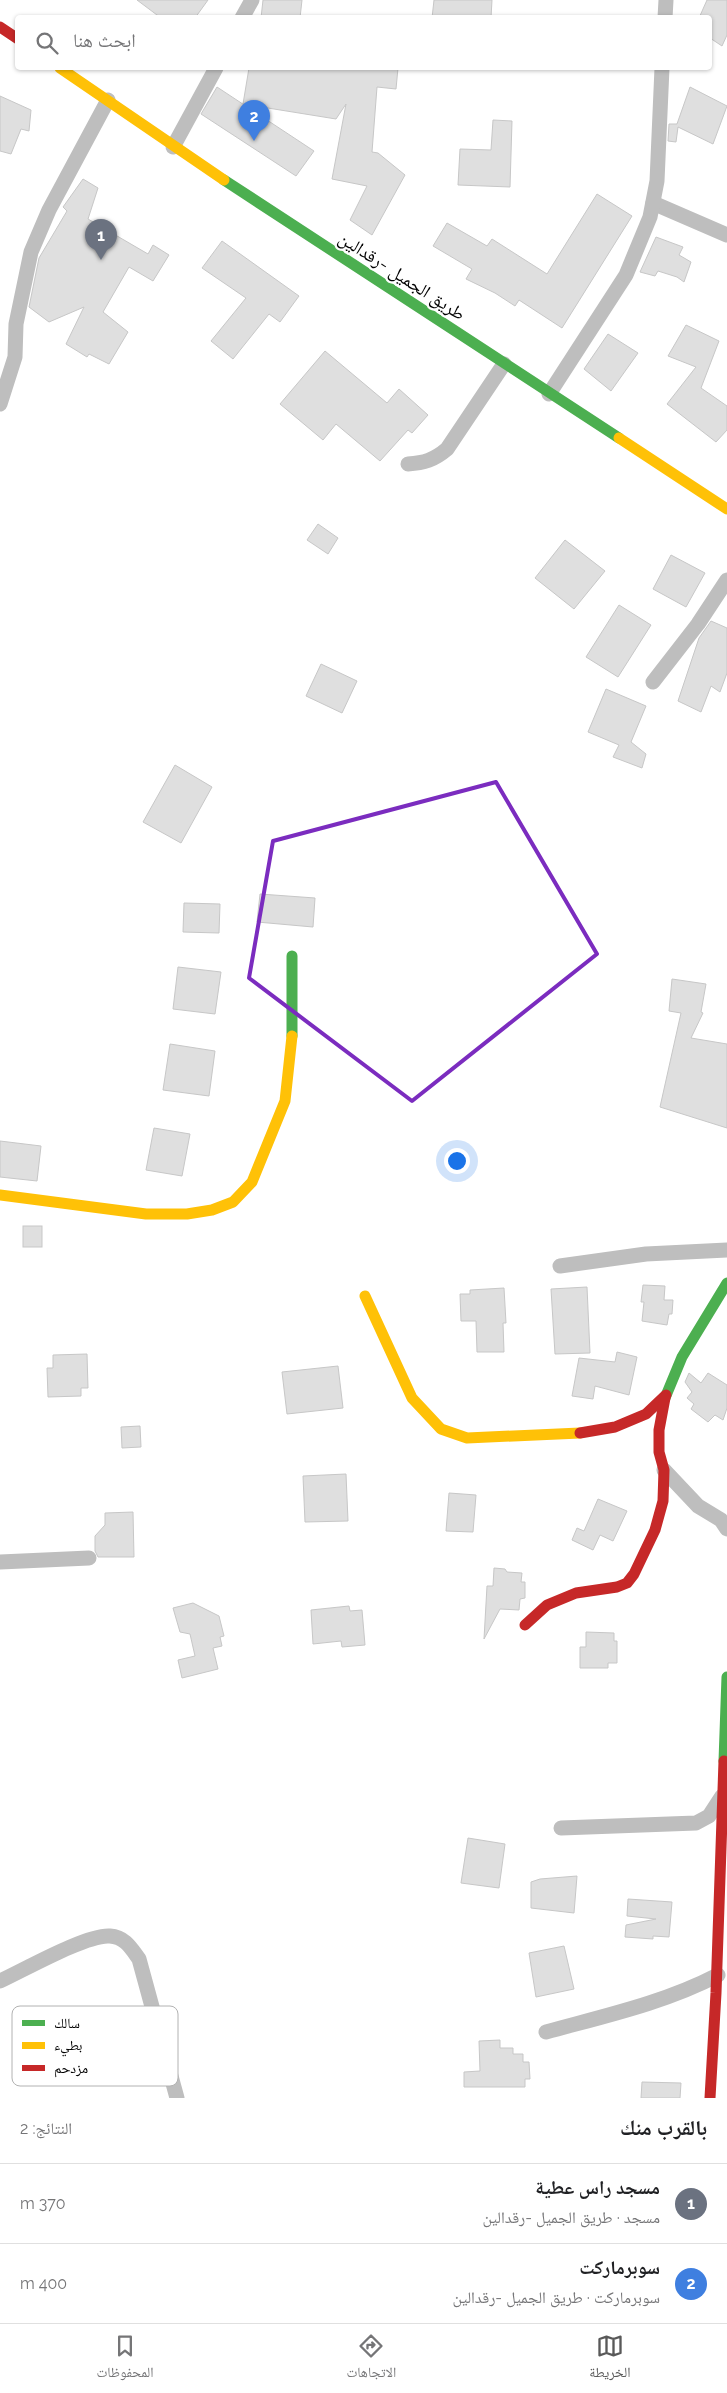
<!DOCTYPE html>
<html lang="ar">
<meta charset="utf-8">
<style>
body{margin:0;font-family:Raleway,"Noto Naskh Arabic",sans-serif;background:#f6f6f6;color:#202124;direction:rtl}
.you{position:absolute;left:456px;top:1160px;width:18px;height:18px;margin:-12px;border:4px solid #fff;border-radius:50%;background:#1a73e8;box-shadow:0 0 0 8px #1a73e833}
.badge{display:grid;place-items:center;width:32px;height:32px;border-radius:50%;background:#595959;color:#fff;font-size:16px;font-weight:700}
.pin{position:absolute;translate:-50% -41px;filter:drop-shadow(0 1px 2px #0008)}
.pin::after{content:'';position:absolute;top:26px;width:18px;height:15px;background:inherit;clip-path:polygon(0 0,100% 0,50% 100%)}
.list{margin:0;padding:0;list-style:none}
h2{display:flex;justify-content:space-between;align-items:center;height:65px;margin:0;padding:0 20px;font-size:21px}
h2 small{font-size:16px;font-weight:400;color:#757577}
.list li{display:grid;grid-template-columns:32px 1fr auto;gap:15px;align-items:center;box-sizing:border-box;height:80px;padding:0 20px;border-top:1px solid #e0e0e0}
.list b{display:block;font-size:19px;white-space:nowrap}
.list p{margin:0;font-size:16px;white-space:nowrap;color:#757577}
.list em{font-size:16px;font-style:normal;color:#757577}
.icon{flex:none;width:28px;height:28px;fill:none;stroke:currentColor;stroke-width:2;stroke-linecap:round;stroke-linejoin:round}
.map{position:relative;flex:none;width:727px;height:2098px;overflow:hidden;direction:ltr}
.search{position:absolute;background:#fff;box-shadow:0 1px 4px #0004;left:15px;right:15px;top:15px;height:55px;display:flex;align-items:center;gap:12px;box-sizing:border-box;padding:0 18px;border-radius:5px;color:#757577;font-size:19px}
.sheet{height:225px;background:#fff}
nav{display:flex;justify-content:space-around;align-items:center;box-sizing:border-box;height:70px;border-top:1px solid #e0e0e0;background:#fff;font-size:14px;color:#757577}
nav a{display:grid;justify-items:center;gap:2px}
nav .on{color:#595959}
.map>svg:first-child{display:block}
</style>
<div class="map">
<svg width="727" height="2098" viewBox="0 0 727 2098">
<rect width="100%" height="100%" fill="#fff"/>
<g fill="#dfdfdf" stroke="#c7c7c7">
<polygon points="137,0 208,0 195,18 161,18"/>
<polygon points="263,0 302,0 300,18 261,18"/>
<polygon points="434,0 492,0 491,18 432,18"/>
<polygon points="707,0 727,0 727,35 722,46 710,38 710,18 699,18"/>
<polygon points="249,68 398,68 396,89 377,87 372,152 378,153 405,175 372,235 350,220 367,186 332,179 346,104 336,119 243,104"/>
<polygon points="217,87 314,151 296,176 201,114"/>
<polygon points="690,87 727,106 713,144 678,127 676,142 668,141 669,124 677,124"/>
<polygon points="0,96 31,110 29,131 21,129 11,154 0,151"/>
<polygon points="493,120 512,121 510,187 458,185 460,149 491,150"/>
<polygon points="83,179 98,188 88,219 148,254 153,245 169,255 153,281 129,267 103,312 128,332 109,364 89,354 87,357 66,344 84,307 49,322 29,307 39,258 67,211 63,207"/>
<polygon points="597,194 632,216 562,328 519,300 515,306 495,293 466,279 472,269 433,246 447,223 487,246 492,239 547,274"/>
<polygon points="656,237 683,247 679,255 691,262 684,282 677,277 658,271 655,276 640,272"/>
<polygon points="222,241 299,296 280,322 269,314 233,359 211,341 246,298 202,268"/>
<polygon points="686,325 719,341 701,388 727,406 727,430 716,442 667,404 696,367 668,356"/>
<polygon points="608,334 638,353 611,391 584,369"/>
<polygon points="325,351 387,403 399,389 428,415 412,433 408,430 380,461 336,424 323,440 280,404"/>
<polygon points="318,524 338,538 328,554 307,540"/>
<polygon points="565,540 605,571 574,609 535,578"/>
<polygon points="671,555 705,573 686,607 653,589"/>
<polygon points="619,605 651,625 618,677 586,657"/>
<polygon points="711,621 727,628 727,673 720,692 711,686 701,712 678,701 699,638"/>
<polygon points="321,664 357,681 342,713 306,696"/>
<polygon points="606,689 646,706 631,742 646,754 642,768 613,757 619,745 588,732"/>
<polygon points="175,765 212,787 181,843 143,822"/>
<polygon points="260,894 315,898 313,927 257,922"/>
<polygon points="184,903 220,904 219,933 183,932"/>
<polygon points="178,967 221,972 215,1014 173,1009"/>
<polygon points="672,979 706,984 701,1012 703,1013 691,1038 727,1044 727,1128 660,1107 681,1013 669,1011"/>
<polygon points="170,1044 215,1051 209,1096 163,1090"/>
<polygon points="154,1128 190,1134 182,1176 146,1170"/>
<polygon points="0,1141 41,1146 37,1181 0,1177"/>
<rect x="23" y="1226" width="19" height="21"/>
<polygon points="643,1285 665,1286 664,1300 673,1300 672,1314 669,1314 667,1325 642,1321 644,1302 641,1302"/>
<polygon points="587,1287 590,1353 555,1354 551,1289"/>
<polygon points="504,1288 506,1323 503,1323 504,1352 477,1352 476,1321 461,1321 460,1294 470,1294 470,1290"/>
<polygon points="617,1352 637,1357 629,1395 595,1386 593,1399 572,1396 579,1358 615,1362"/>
<polygon points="87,1354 88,1388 81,1388 81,1396 48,1397 47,1368 53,1368 53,1355"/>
<polygon points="338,1366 343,1408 287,1414 282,1372"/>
<polygon points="689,1373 701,1383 708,1373 727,1385 727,1408 723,1420 715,1415 708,1422 691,1409 694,1404 687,1398 692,1392 685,1382"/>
<polygon points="140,1426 141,1447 122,1448 121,1427"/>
<polygon points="346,1474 348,1521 305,1522 303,1476"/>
<polygon points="449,1493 476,1495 473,1532 446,1531"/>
<polygon points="598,1499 627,1511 613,1541 600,1535 593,1550 572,1540 577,1528 584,1531"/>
<polygon points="133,1512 134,1557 98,1557 95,1551 95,1536 105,1525 105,1513"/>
<polygon points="494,1568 505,1569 507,1572 522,1573 521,1582 525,1582 525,1598 520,1599 519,1610 500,1609 484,1639 487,1586 493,1586"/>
<polygon points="193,1603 219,1616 224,1636 220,1637 222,1646 213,1648 218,1669 182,1678 178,1660 195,1656 190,1634 180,1632 173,1608"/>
<polygon points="349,1606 350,1611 362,1610 365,1645 342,1647 341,1641 313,1644 311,1610"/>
<polygon points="586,1632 614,1633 614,1641 617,1641 617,1663 608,1663 608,1668 580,1668 580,1647 586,1647"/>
<polygon points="468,1838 505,1844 499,1888 461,1883"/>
<polygon points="577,1876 574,1913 531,1908 531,1882 540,1879"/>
<polygon points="628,1899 672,1902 669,1937 653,1936 653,1939 625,1937 626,1925 656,1919 627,1916"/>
<polygon points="564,1946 574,1989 536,1997 529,1953"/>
<polygon points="500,2040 500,2048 513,2048 513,2054 523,2054 523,2062 529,2062 530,2079 525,2079 525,2087 464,2087 464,2072 480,2071 479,2041"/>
<polygon points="642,2082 681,2083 680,2098 641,2098"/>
</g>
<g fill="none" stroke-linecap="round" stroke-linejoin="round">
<g stroke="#bebebe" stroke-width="15">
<polyline points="242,18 252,0"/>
<polyline points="665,18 666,0"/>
<polyline points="173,147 216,68"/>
<polyline points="653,203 727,235"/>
<polyline points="549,394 626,275 650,217 657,181 662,68"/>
<polyline points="0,404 15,357 16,324 31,252 49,210 108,100"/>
<path d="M408 464C424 463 434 460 447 449L504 364"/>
<polyline points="653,682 698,624 727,580"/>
<polyline points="560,1266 646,1254 727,1250"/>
<polyline points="664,1470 698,1506 721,1520 727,1529"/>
<polyline points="0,1562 89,1558"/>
<polyline points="561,1828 696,1823 709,1816 722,1796"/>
<path d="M0 1981C24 1970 87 1934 110 1936 125 1937 131 1948 139 1959L177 2098"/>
<path d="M546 2032C604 2016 664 2003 718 1975"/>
</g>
<g stroke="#4caf50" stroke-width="11">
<polyline points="224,180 619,438"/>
<polyline points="292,956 292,1036"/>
<polyline points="665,1398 682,1357 727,1283"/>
<polyline points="724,1761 727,1677"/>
</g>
<g stroke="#ffc107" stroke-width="11">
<polyline points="60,68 224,180"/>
<polyline points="619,438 727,509"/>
<polyline points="0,1195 146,1214 187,1214 212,1210 233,1202 252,1182 285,1101 292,1036"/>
<polyline points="365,1296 412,1398 441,1429 467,1438 580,1433"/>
</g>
<g stroke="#c62828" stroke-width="11">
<polyline points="0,27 18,39"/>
<polyline points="580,1433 615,1427 646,1414 666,1395"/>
<polyline points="525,1625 547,1605 576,1593 617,1587 627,1583 634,1574 655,1530 663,1501 664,1470 659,1452 659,1430 665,1398"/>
<polyline points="710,2098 716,1993 724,1761"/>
</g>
</g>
<path fill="none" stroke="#7b2cbf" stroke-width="4" stroke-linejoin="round" d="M496 782 597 954 412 1101 249 978 273 841Z"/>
<g text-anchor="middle" stroke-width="4.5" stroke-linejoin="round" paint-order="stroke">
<g font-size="18" fill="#000" stroke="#fff">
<text transform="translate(402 276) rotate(33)" y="6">طريق الجميل -رقدالين</text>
</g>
</g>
<rect x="12" y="2006" width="166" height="80" rx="8" fill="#fff" stroke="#b2b2b2" stroke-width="1"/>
<rect x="22" y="2020" width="23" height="6" fill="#4caf50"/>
<rect x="22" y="2042" width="23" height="7" fill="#ffc107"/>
<rect x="22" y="2065" width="23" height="6" fill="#c62828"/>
<g font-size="14" fill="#000">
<text x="54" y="2028">سالك</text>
<text x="54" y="2050">بطيء</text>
<text x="54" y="2073">مزدحم</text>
</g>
</svg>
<div class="you"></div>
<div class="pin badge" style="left:101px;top:260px;background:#6b7280">1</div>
<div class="pin badge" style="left:254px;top:141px;background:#3f7fe0">2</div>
<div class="search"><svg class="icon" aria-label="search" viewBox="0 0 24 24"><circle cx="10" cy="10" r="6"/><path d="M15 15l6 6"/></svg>ابحث هنا</div>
</div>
<section class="sheet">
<h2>بالقرب منك<small>النتائج: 2</small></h2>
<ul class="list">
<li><span class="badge" style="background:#6b7280">1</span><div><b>مسجد راس عطية</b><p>مسجد · طريق الجميل -رقدالين</p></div><em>370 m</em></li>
<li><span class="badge" style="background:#3f7fe0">2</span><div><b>سوبرماركت</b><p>سوبرماركت · طريق الجميل -رقدالين</p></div><em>400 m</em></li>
</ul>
</section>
<nav>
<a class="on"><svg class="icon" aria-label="map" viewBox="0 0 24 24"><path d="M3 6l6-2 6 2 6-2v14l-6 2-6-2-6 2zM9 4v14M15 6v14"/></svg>الخريطة</a>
<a><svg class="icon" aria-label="directions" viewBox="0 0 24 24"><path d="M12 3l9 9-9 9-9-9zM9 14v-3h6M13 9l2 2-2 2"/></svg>الاتجاهات</a>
<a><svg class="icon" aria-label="saved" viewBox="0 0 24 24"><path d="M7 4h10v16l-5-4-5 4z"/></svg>المحفوظات</a>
</nav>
